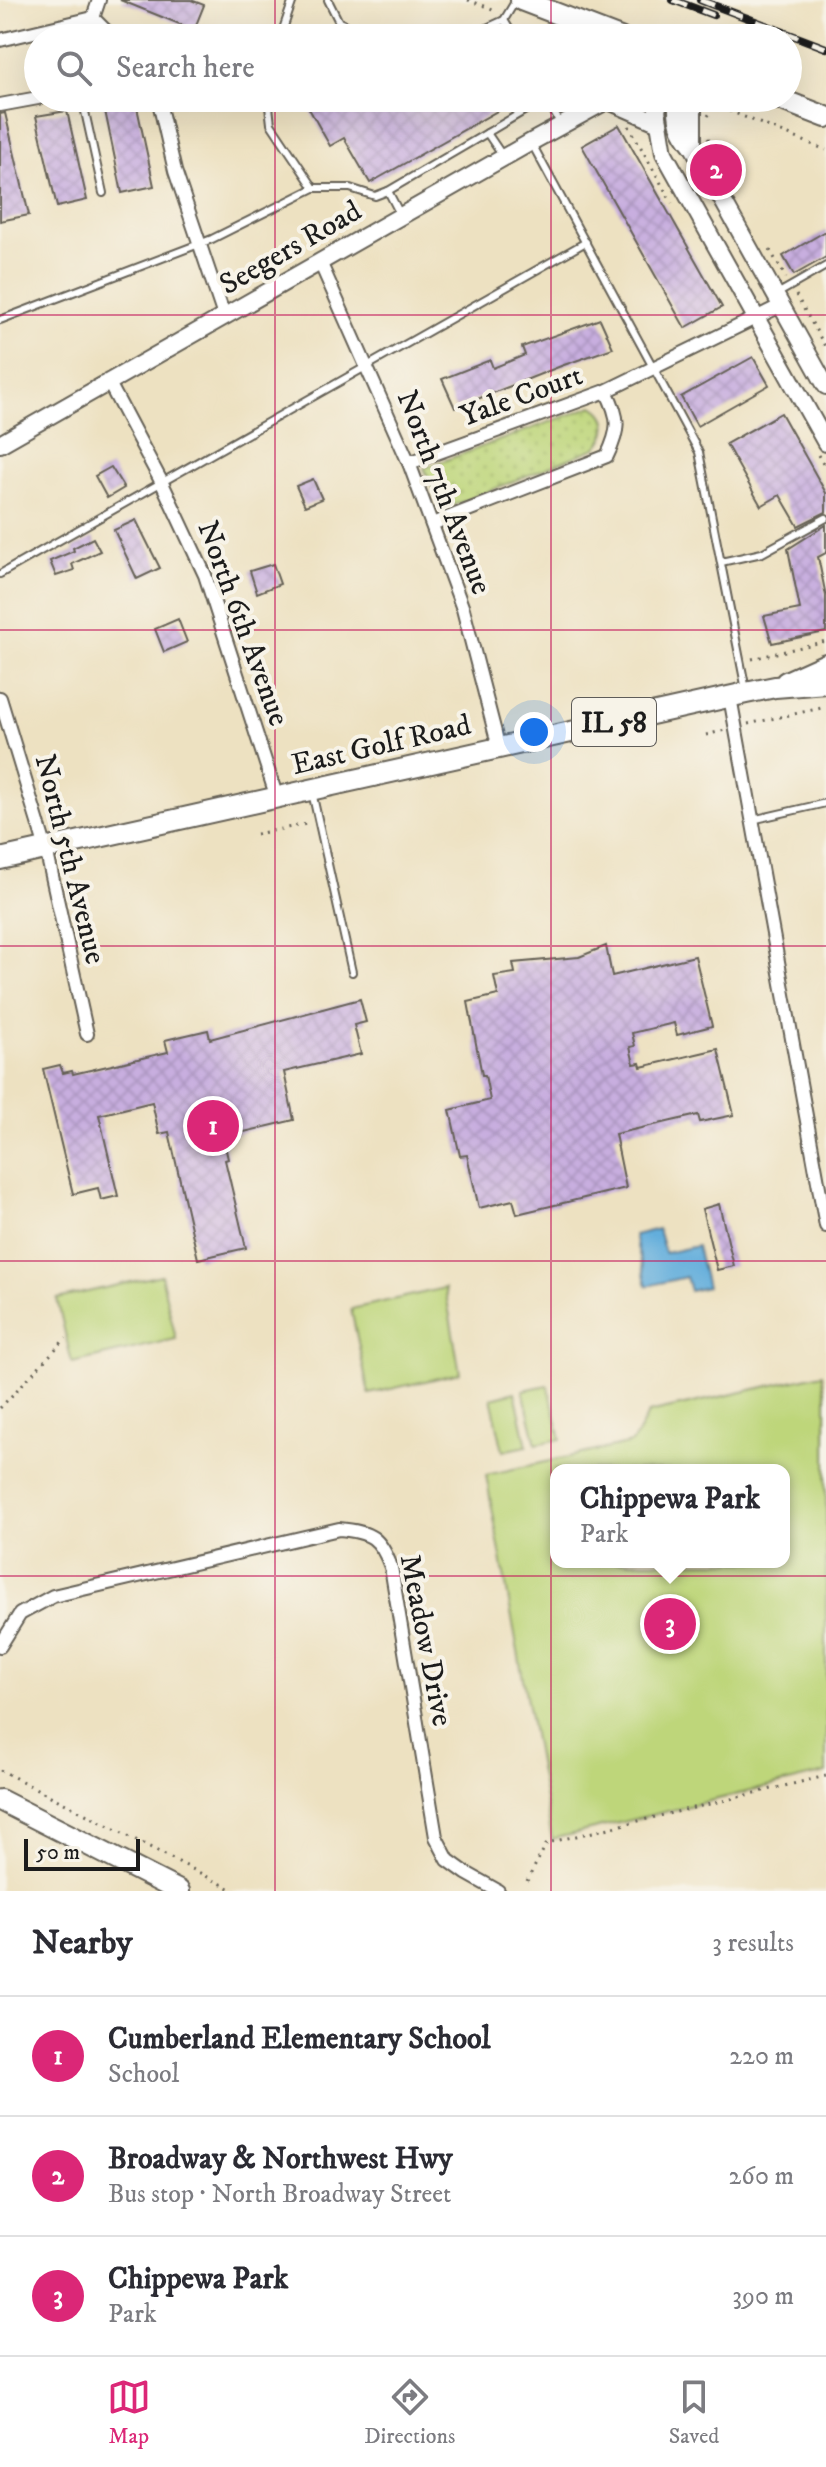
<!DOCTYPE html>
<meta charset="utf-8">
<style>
body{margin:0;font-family:"IM FELL DW Pica",serif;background:#f2f2f3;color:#2b2b33}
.scale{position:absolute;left:24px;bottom:20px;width:116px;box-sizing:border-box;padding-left:8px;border:4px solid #1c1c1c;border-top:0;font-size:22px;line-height:28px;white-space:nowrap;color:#1c1c1c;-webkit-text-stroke:6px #f7f3e8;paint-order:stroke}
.you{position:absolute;left:534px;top:732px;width:28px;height:28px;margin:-20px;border:6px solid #fff;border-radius:50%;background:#1a73e8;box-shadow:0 0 0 12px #1a73e833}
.badge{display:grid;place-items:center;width:52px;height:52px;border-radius:50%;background:#db2777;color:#fff;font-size:26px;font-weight:700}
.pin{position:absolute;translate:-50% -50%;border:4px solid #fff;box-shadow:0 2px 8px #0006}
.popup{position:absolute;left:550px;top:1464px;width:240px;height:104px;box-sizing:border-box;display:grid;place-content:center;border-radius:16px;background:#fff;filter:drop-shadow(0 2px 6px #0005);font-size:26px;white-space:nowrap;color:#7c7c81}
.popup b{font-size:30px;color:#2b2b33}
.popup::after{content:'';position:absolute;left:50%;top:100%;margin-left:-16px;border:16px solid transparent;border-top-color:#fff}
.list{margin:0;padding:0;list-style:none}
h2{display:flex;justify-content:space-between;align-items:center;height:104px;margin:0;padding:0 32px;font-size:34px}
h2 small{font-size:26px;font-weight:400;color:#7c7c81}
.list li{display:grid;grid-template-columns:52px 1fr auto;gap:24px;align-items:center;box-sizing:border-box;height:120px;padding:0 32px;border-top:2px solid #e1e1e2}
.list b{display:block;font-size:30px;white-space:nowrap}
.list p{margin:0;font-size:26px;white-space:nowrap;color:#7c7c81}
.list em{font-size:26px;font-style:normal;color:#7c7c81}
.icon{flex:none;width:44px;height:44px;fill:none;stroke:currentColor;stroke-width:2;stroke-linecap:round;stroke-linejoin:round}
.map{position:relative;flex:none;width:826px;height:1891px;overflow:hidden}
.search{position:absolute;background:#fff;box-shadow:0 8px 32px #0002;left:24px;right:24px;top:24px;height:88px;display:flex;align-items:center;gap:20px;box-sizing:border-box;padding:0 28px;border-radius:44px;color:#7c7c81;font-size:30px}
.sheet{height:464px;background:#fff}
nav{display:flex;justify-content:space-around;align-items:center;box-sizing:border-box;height:112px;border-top:2px solid #e1e1e2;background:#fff;font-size:22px;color:#7c7c81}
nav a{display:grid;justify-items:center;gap:4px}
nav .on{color:#db2777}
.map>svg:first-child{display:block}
</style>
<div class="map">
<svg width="826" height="1891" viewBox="0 0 826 1891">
<defs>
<pattern id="grass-dots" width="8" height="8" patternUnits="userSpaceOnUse" patternTransform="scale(2)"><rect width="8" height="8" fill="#bed67a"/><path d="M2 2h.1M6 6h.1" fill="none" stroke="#a3b769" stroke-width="1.8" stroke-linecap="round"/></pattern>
<pattern id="building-cross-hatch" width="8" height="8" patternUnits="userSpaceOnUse" patternTransform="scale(2)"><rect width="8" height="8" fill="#c8aedf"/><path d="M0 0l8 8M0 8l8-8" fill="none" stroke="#ab95bf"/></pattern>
</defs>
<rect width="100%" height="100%" fill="#f7f3e8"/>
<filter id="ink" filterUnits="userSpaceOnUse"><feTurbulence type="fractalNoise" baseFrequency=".0125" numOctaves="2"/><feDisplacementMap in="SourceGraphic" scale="16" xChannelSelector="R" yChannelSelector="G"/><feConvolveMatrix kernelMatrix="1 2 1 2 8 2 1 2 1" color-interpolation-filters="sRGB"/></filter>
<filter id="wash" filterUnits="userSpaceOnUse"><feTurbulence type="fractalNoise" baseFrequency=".006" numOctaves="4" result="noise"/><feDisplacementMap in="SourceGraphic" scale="32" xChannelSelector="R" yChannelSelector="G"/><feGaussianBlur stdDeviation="1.8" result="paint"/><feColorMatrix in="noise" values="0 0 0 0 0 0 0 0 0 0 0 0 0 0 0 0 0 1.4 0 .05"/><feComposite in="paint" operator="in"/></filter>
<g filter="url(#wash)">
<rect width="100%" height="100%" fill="#ede1c1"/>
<path fill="url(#grass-dots)" stroke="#6d794b" stroke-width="2" d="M593 406C612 417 609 434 596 448L442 510 424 468Z"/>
<g fill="#bed67a" stroke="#6d794b" stroke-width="2" fill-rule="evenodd">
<polygon points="161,1275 176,1339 72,1363 57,1299"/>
<polygon points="445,1288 460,1373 369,1394 351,1309"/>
<path d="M822 1374 826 1396V1773L552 1839 486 1475 632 1443 649 1413ZM556 1470H784V1562H556Z"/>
<polygon points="548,1385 561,1439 536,1444 523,1390"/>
<polygon points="515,1392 527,1446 503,1451 491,1398"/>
</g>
<polygon fill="#63aedc" stroke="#40657c" stroke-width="2" points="658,1229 665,1253 697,1246 707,1287 690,1291 686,1277 647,1286 634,1235"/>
<g id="blocks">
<g fill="url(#building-cross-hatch)">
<polygon points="120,0 191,0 204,5 194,30"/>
<polygon points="117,98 135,98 154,186 122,193 103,101"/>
<polygon points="303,98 520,98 370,183 344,138 330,146"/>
<polygon points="67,111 87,200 57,207 36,116"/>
<polygon points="5,113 29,215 0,221 0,114"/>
<polygon points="619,125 722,307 685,328 582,146"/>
<polygon points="826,231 826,257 794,275 783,256"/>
<polygon points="600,319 613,348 561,366 455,408 442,379 490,360 493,368 525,355 522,347"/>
<polygon points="753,357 769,385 697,426 681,397"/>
<polygon points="781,413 826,493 826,512 798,526 780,495 761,506 726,444"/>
<polygon points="111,467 124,488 107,498 95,476"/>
<polygon points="313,479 322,499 305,506 296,486"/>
<polygon points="136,520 160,568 137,579 114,530"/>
<polygon points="826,525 826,553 818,557 826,596 826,632 772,643 764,616 800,609 788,549"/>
<polygon points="93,538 100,551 72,564 74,570 56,576 50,561 74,551 73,548"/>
<polygon points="273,564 280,584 257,593 250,571"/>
<polygon points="178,619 187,642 164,652 155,629"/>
<polygon points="606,946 612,976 695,956 712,1026 677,1035 674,1023 632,1033 635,1046 630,1047 634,1064 640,1063 641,1067 718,1049 734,1115 700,1122 698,1115 615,1134 626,1188 517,1214 513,1200 479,1208 467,1155 460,1156 450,1110 490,1100 485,1075 482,1075 468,1002 498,995 494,976 515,973 513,963 579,957"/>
<polygon points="360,999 366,1022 354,1025 361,1054 284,1072 294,1120 223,1137 228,1159 225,1160 246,1248 198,1259 169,1132 159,1134 152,1102 99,1115 118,1196 101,1200 98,1188 73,1194 43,1069 60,1065 63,1073 72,1071 73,1074 168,1052 165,1040 208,1030 210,1039"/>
<polygon points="719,1204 734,1266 717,1270 702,1209"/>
</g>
</g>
</g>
<g filter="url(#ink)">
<use href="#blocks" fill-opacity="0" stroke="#656156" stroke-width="2"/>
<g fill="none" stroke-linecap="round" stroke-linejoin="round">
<defs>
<g id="service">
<polyline points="328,0 339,22 376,38"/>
<polyline points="504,20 515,38"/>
<polyline points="280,38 293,0"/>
<polyline points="465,38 504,20 516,0"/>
<polyline points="82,98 103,193"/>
<polyline points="268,98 271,124 314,188"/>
<polyline points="487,133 546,98 560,123"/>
<polyline points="532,144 699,452 746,690"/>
<polyline points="401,216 388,191 487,133 502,155"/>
<polyline points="777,294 826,266"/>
<polyline points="0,320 212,239 314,188 350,188 375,196 388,191"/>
<polyline points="721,562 762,553 826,518"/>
<polyline points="0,574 586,242"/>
<polyline points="312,792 352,972"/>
<polyline points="752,820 826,803"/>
</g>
<g id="minor">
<polyline points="93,18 99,0"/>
<polyline points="0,40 93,18 113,38"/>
<polyline points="158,98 175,171 224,316"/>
<polyline points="0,105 38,98"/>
<polyline points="320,262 409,463 463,609 499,748"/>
<polyline points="109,383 162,483 205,575 277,798"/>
<polyline points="409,463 606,391 780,306"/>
<path d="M432 524 607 456C620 429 620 418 606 391"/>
<polyline points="730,697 826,1226"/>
<polyline points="0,698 46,849 87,1034"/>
<path d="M0 1646 20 1614 53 1596 339 1529C371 1532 380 1537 391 1567L436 1837 448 1860 466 1873 498 1891"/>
</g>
<g id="tertiary">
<polyline points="661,98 657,110 664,153 826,443"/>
<path d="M677 98C676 121 678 129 693 147"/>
<polyline points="693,98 693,147 826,386"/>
<polyline points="609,101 659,123"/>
<polyline points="0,444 531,142 608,100 623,98"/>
</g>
<g id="primary">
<polyline points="521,0 620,38"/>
<polyline points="777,98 826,117"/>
<polyline points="786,682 826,664"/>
<polyline points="0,859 746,693 775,687 826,683"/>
<polyline points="0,1800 179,1891"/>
</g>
</defs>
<use href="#service" stroke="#656156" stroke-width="10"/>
<use href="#minor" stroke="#656156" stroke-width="16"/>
<use href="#tertiary" stroke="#656156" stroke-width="20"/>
<use href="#primary" stroke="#656156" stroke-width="24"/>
<g stroke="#656156" stroke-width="3" stroke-dasharray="2 6" stroke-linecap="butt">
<polyline points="468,0 498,11"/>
<polyline points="707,102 826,150"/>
<polyline points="708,116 715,106"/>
<polyline points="629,126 672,203"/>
<polyline points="708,138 716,153"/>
<polyline points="770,250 786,278"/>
<polyline points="796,295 826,348"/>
<polyline points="818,455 826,469"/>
<polyline points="752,659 826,641"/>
<polyline points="748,724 826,707"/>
<polyline points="706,735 725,730"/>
<polyline points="256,834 307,824"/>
<polyline points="0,1408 66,1338"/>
<polyline points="0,1770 235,1891"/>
<polyline points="527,1881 547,1843 826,1776"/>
</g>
<use href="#service" stroke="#fff" stroke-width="6"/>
<use href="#minor" stroke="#fff" stroke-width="12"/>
<use href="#tertiary" stroke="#fff" stroke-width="16"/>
<use href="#primary" stroke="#fff" stroke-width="20"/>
<defs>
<g id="rail">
<polyline points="673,0 713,15"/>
<polyline points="700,0 826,48"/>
</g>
</defs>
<use href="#rail" stroke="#1c1c1c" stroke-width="8"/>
<use href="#rail" stroke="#f7f3e8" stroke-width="5" stroke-dasharray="15" stroke-linecap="butt"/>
</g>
</g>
<path fill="none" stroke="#c2185b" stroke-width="2" stroke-opacity="0.55" d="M275 0V38M551 0V38M275 98V1891M551 98V1891M0 315H826M0 630H826M0 946H826M0 1261H826M0 1576H826"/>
<g text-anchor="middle" stroke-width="8" stroke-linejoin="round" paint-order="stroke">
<rect fill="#f7f3e8" stroke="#5e5c59" stroke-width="2" x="572" y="698" width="84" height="48" rx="6"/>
<g font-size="28" font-weight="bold" fill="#1c1c1c">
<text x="614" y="732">IL 58</text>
</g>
<g font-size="30" fill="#1c1c1c" stroke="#f7f3e8">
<text transform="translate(290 247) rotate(-30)" y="10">Seegers Road</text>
<text transform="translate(521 395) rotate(-20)" y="10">Yale Court</text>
<text transform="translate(445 492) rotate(69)" y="10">North 7th Avenue</text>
<text transform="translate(244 623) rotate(70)" y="10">North 6th Avenue</text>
<text transform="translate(381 744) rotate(-13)" y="10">East Golf Road</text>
<text transform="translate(71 859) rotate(76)" y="10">North 5th Avenue</text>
<text transform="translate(427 1640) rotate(79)" y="10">Meadow Drive</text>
</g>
</g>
</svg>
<div class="scale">50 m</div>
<div class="you"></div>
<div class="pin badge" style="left:213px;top:1126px">1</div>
<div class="pin badge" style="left:716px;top:170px">2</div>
<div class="pin badge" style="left:670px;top:1624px">3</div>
<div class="popup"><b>Chippewa Park</b>Park</div>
<div class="search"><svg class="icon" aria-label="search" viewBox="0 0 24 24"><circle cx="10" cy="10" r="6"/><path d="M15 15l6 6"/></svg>Search here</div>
</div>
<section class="sheet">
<h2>Nearby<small>3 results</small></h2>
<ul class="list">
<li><span class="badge">1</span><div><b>Cumberland Elementary School</b><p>School</p></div><em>220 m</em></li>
<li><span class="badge">2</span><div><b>Broadway &amp; Northwest Hwy</b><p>Bus stop · North Broadway Street</p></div><em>260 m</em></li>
<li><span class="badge">3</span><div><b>Chippewa Park</b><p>Park</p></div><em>390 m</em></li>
</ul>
</section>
<nav>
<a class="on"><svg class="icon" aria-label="map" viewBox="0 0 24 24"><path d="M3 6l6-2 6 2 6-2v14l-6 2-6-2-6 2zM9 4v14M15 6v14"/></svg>Map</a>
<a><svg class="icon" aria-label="directions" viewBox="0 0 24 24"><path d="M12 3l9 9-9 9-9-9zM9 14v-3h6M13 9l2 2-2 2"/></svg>Directions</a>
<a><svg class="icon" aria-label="saved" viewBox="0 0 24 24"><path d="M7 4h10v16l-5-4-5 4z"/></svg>Saved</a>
</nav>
